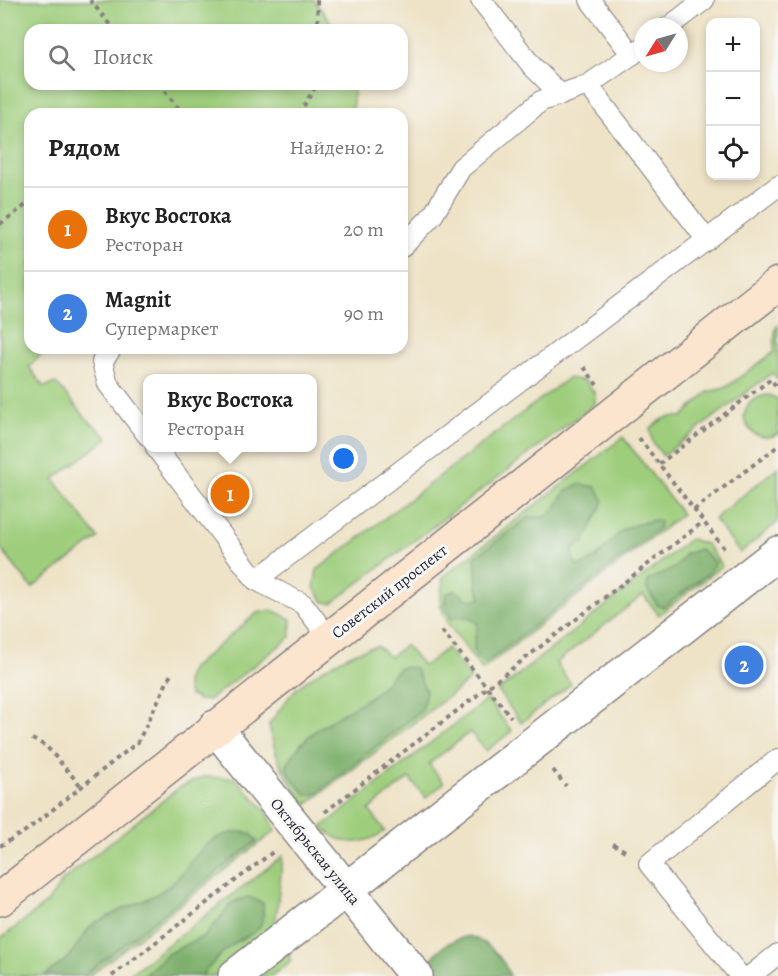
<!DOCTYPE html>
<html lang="ru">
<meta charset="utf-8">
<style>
body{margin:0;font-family:Alegreya,serif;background:#f2f2f2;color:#222}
.controls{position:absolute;right:18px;top:18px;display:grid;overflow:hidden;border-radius:12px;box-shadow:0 3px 9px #0003}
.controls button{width:54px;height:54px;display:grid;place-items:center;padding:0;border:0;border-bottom:2px solid #e0e0e0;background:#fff;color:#222;font:30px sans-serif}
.compass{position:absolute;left:634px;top:18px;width:54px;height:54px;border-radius:50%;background:#fff;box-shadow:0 3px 9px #0003;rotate:233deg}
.you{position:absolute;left:344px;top:459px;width:21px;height:21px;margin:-15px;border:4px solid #fff;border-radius:50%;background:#1a73e8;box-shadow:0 0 0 9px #1a73e833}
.badge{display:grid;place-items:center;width:39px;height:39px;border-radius:50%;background:#7c3aed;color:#fff;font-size:20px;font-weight:700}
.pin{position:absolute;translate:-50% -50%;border:3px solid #fff;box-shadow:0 2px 6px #0006}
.popup{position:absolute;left:143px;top:374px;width:174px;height:78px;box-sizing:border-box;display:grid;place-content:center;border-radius:12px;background:#fff;filter:drop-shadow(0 2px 4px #0005);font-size:20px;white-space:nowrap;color:#767676}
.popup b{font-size:22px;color:#222}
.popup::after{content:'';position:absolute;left:50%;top:100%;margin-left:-12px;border:12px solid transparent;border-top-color:#fff}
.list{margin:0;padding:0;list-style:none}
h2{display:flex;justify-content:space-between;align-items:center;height:78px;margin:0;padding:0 24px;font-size:26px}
h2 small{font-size:20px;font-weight:400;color:#767676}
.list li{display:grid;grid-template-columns:39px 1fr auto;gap:18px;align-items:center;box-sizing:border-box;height:84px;padding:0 24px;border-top:2px solid #e0e0e0}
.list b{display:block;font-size:22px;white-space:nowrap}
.list p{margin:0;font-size:20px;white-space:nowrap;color:#767676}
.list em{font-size:20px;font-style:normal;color:#767676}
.icon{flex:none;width:33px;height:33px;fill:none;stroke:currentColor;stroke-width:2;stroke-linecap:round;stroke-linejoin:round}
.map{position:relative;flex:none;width:778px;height:976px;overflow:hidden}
.search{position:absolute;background:#fff;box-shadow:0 3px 9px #0003;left:24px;top:24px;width:384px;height:66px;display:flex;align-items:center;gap:15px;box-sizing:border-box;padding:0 21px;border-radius:18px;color:#767676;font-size:22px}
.panel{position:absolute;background:#fff;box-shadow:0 3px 9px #0003;left:24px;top:108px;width:384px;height:246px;border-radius:18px}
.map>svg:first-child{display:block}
</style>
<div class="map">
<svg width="778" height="976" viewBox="0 0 778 976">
<rect width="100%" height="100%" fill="#f6f6f2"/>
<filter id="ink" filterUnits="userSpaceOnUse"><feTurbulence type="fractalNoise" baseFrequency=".0167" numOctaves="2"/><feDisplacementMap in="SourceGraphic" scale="12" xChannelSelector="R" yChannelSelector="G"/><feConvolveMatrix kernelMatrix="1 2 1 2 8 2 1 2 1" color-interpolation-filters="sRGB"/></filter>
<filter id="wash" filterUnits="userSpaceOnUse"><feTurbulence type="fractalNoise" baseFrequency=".008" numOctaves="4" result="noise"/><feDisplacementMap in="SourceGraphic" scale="24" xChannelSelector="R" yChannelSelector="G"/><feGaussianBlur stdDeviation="1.35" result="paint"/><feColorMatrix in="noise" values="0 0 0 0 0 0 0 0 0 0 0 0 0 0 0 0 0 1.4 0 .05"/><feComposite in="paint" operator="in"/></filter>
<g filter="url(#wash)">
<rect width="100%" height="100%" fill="#eee3c7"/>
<g fill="#9ecd7c" stroke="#60785c" stroke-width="1.5">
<polygon points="0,0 314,0 337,30 30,30 30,84 353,84 353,114 30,114 30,348 71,348 61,356 42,354 29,367 44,387 56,383 87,419 108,438 54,479 98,538 32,588 0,548"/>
<path d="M778 325V380L772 373 663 456 653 443 650 429C661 419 667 415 682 417L708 392 725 388 774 352 775 329Z"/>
<polygon points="568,378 586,381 595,394 595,404 332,603 324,602 314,588 317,570"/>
<path d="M769 395 778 399V434C762 442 748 434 744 417 746 403 755 396 769 395Z"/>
<polygon points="623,437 682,514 482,670 448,624 440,604 443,577"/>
<polygon points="778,467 778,522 740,553 714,519"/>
<polygon points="690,539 706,544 722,566 659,615 643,595 556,663 571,684 521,723 498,691"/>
<polygon points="272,610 291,619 291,637 209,700 198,700 189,695 186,682 191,669 257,613"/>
<path d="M405 645 424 666 447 648 471 679 306 805C285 777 275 759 269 724 278 713 286 700 295 690 314 673 352 650 377 646L390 657Z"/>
<path d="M487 699 512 731 486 751 470 732 429 764 444 783 426 798 409 778 369 810 385 831C364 846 342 847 322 827Z"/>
<polygon points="203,777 235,778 266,811 276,830 89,976 0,976 0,939 48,902 63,880 180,787"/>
<polygon points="283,856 275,926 259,942 214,976 127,976"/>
<polygon points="288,953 291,961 271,976 252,976"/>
</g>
<g fill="#7eb06c" stroke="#506954" stroke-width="1.5">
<path d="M578 484 596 487 604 501 584 542 573 548V559L577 566C598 563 607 542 623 530 632 524 645 522 656 520L660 522 659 528 486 663C467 656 475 639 478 624L468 617 451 619 444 605 446 594 455 590 470 600 481 598 477 587 475 557 529 517H545L557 506 565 492Z"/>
<polygon points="700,549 715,563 710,572 664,607 658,606 647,589 648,580 675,568 685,554"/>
<path d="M402 667 415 668 426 691 422 710 316 794 307 795 296 784 286 768C304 726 342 718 375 693 383 686 391 676 398 669Z"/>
<path d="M243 832 251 834 257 841 83 976H44L69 957 89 928 96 922C105 919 112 914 121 910 135 904 150 899 163 890 195 869 197 833 243 832Z"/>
<path d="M248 897 263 903C266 938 248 931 228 948 218 956 210 967 201 976H143L169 953 206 935 233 902Z"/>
<path d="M469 936C489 943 502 955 510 976H431L428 964C440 946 448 941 469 936Z"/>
</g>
</g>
<g filter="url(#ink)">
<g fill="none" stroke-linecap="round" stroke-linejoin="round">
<defs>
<g id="service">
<polyline points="481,0 532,66 561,95"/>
<polyline points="590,0 632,55"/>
<polyline points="669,27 704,0"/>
<polyline points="643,47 588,85 707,240"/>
<polyline points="402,247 433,215 461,168 541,101 588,85"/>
<polyline points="112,348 102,362 108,384 148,436"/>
<polyline points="156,448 256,580 303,604 329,638"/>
<polyline points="256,580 778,186"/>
<polyline points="740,976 649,864 778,759"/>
<polyline points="750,976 778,954"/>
</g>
<g id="minor">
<polyline points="215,727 416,976"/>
<polyline points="235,976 778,553"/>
</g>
<polyline id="secondary" points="0,899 778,284"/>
</defs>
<use href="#service" stroke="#888281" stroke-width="22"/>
<use href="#minor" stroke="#888281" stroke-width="36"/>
<use href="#secondary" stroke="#888281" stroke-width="36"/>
<g stroke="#888281" stroke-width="4" stroke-dasharray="4.5 4.5" stroke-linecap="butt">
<polyline points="90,0 114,30"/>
<polyline points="317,0 318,30"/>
<polyline points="159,84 183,114"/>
<polyline points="299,114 317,84"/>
<polyline points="0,224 30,202"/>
<polyline points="584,367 597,385"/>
<polyline points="639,438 726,551"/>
<polyline points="659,464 771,379 778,389"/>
<polyline points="694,510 778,446"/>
<polyline points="442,631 511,717"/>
<polyline points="32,739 46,746 81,786"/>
<polyline points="553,770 566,786"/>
<polyline points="325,812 703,522"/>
<polyline points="613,844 627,852"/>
<polyline points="0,846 27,830 138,742 171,674"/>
<polyline points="112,976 274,851"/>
</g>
<use href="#service" stroke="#fff" stroke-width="20"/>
<use href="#minor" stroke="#fff" stroke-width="33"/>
<use href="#secondary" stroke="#fce5cf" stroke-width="33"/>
</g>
</g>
<g text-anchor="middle" stroke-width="6" stroke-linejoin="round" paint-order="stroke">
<g font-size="16" fill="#22223b" stroke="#f6f6f2">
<text transform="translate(389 591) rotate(-38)" y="6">Советский проспект</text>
<text transform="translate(316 851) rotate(51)" y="6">Октябрьская улица</text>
</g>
</g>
</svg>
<div class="controls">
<button>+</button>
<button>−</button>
<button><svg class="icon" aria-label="locate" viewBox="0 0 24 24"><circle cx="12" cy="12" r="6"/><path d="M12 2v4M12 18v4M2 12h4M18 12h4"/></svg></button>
</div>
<svg class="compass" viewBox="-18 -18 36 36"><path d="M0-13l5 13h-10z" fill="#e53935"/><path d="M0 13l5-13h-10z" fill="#767676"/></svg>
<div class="you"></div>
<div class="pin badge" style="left:230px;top:494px;background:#e8710a">1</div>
<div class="popup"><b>Вкус Востока</b>Ресторан</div>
<div class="pin badge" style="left:744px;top:665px;background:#3f7fe0">2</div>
<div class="search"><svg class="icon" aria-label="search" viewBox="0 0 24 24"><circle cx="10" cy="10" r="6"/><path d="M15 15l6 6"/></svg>Поиск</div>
<section class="panel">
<h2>Рядом<small>Найдено: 2</small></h2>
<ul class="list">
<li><span class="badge" style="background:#e8710a">1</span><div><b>Вкус Востока</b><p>Ресторан</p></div><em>20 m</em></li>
<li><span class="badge" style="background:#3f7fe0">2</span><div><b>Magnit</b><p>Супермаркет</p></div><em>90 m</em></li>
</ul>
</section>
</div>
